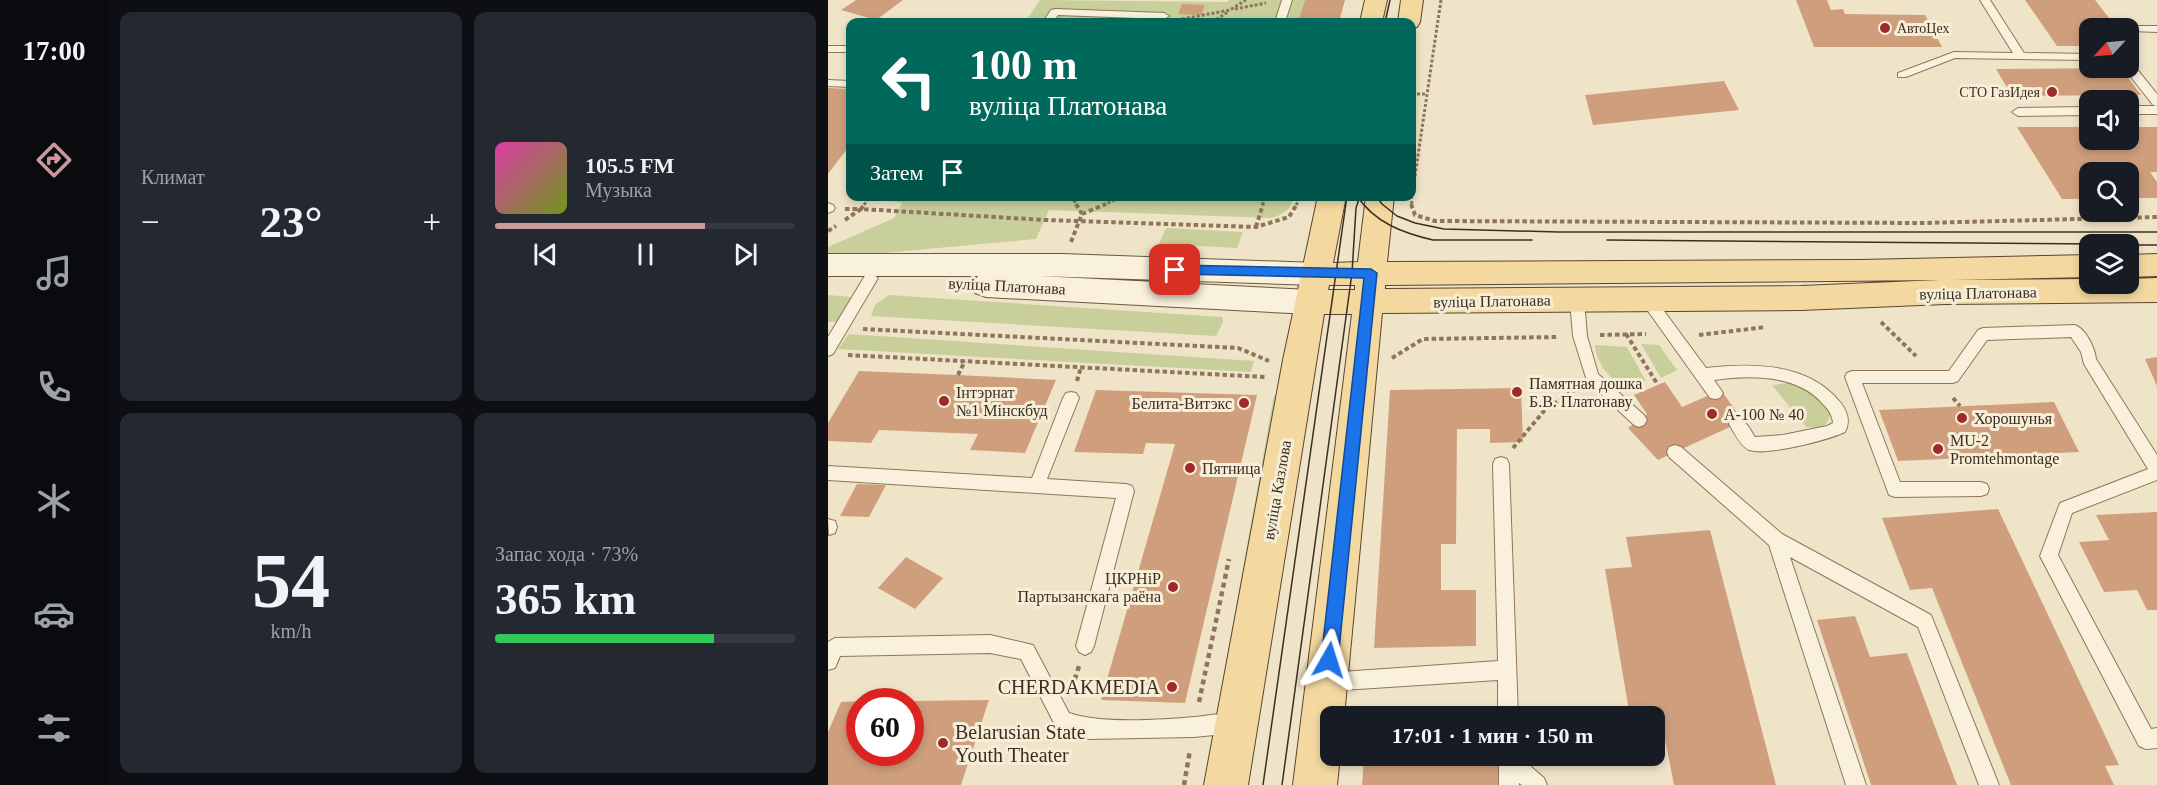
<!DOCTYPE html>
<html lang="ru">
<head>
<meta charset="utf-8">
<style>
	body { margin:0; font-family:"Times New Roman",serif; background:#242831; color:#f1f3f6; height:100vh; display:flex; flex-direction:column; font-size:22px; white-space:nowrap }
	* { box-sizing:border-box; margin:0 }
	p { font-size:20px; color:#9ea1a6 }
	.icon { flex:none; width:33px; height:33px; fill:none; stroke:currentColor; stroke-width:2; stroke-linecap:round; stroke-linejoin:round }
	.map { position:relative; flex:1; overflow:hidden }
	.sheet { display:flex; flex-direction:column; gap:12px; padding:12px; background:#0d0f14; width:720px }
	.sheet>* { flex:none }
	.guide { position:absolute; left:18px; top:18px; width:570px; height:183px; border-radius:12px; box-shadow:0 3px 9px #0003; background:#00695c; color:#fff; overflow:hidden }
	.needle { width:39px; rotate:244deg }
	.buttons { position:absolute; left:1251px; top:18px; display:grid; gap:12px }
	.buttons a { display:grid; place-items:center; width:60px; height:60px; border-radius:12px; background:#171b24; box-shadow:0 3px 9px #0003; font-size:30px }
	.speed { position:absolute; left:18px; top:688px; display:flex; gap:12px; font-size:30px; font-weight:700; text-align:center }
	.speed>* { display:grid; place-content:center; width:78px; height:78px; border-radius:50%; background:#171b24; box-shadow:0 3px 9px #0003; line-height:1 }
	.speed .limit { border:9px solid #d22; background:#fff; color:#111 }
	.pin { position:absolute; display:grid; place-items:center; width:51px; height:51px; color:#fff; margin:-26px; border-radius:12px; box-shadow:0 3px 9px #0006 }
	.me { position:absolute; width:66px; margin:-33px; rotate:6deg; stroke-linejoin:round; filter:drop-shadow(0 0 4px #0008) }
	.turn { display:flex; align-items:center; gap:21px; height:126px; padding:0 24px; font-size:27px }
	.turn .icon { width:78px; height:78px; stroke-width:2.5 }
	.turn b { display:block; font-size:42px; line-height:51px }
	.then { display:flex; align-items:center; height:57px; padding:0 24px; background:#0003; gap:12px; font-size:22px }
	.big { font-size:45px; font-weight:800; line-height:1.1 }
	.sheet .card { flex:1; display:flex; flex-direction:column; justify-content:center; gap:9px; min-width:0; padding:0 21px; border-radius:12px; background:#242831 }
	.sheet .dial { align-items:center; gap:0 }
	.dial b { font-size:78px; line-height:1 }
	.song { display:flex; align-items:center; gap:18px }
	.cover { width:72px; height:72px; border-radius:9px; background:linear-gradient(135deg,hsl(320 70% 55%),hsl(80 70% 35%)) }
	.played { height:6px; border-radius:3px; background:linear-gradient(90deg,#cc999b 70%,#363941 70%) }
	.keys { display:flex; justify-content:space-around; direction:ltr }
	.heat { display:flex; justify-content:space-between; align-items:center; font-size:33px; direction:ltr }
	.charge { height:9px; border-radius:4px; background:linear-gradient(90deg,#34c759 73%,#363941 0) }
	.sheet .tiles { flex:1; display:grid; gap:12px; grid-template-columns:repeat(2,1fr) }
	.trip { position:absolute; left:492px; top:706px; width:345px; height:60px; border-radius:12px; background:#171b24; box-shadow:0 3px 9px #0003; font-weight:800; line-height:60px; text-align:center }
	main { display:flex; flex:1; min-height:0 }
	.menu { display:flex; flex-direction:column; width:108px; justify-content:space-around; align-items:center; background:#090b0e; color:#9ea1a6 }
	.menu .icon { width:42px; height:42px }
	.menu .on { color:#cc999b }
	.menu b { font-size:27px; color:#f1f3f6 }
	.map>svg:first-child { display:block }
</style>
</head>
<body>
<main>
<nav class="menu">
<b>17:00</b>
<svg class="icon on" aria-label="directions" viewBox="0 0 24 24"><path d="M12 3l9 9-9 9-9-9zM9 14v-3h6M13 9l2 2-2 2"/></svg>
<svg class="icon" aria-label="music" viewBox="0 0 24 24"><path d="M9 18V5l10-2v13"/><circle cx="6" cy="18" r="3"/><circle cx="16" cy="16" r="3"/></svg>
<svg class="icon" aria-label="phone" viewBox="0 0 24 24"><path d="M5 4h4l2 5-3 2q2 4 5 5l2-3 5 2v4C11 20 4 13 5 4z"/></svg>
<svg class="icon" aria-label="climate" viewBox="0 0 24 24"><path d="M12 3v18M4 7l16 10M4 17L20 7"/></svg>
<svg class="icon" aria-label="car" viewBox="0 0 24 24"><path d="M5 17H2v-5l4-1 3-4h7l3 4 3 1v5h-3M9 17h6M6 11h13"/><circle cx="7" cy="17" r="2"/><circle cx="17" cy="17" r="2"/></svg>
<svg class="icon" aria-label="filters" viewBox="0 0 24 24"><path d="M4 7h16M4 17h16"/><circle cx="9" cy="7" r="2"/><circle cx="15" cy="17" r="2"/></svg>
</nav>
<section class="sheet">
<div class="tiles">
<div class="card"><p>Климат</p>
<div class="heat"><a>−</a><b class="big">23°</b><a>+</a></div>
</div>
<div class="card">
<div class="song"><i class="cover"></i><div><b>105.5 FM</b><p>Музыка</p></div></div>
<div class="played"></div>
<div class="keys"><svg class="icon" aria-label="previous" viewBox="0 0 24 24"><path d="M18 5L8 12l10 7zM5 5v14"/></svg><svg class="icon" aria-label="pause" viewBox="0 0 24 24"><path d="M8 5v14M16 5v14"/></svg><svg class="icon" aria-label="next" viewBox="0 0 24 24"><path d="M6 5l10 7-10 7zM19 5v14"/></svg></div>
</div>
<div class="card dial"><b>54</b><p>km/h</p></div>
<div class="card"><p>Запас хода · 73%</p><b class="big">365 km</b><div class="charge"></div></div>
</div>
</section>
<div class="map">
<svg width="1329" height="785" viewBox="0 0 1329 785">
	<rect width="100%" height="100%" fill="#f0e4c8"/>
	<path fill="#c9cf9b" d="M 212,0 L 399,2 L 401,0 L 477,0 L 470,22 L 197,22 Z
		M 56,197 L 466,197 C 463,209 455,215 443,218 L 221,210 L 208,239 L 0,258 L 0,247 L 66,218 L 74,203 L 54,199 Z
		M 338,228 L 415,232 L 409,248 L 331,244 Z
		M 0,295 L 24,297 L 25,304 L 10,322 L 0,322 Z
		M 61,295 L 394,317 L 395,322 L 388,336 L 43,316 L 47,305 Z
		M 21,334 L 426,361 L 423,372 L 10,349 Z
		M 813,344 L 831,345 L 849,370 L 833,378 Z
		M 767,345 L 799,347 L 818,381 L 795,388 C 781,376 768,364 767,345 Z
		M 960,383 L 974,385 L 1001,406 C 1003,417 1002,421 993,428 L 978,427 L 944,385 Z
		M 446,395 L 450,397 L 400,690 L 392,697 Z"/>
	<path fill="#cf9f7d" d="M 28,0 L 75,0 L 48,20 L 13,10 Z
		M 477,0 L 517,0 L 511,22 L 470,22 Z
		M 968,0 L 999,0 L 1003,10 L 1015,9 L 1017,14 L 1097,15 L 1114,47 L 986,47 Z
		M 1197,0 L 1267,0 L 1289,28 L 1262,28 L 1262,46 L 1229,46 Z
		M 354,4 L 377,5 L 373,15 L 350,14 Z
		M 1293,68 L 1313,95 L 1184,96 L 1168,69 Z
		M 896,81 L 911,110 L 765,125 L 757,95 Z
		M 0,88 L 22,89 L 22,145 L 0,174 Z
		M 1189,127 L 1262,127 L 1262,140 L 1300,140 L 1300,127 L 1329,127 L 1329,172 L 1322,172 L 1329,182 L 1329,198 L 1300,198 L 1300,172 L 1262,172 L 1262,199 L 1234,199 Z
		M 1329,357 L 1329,386 L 1317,359 Z
		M 31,371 L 130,375 L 228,380 L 197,453 L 142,450 L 150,434 L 51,430 L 43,443 L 0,441 L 0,423 Z
		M 837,382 L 854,407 L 893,390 L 915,421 L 830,460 L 800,428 L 819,414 L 806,395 Z
		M 693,388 L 695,442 L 662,443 L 662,429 L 629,429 L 628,544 L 613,544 L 613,590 L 648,590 L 648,646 L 546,648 L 562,390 Z
		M 268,390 L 429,395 L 357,703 L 273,700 L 347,444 L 318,443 L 315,454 L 246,452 Z
		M 1226,402 L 1251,452 L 1163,456 L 1166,464 L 1140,465 L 1137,458 L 1070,461 L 1051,410 Z
		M 29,484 L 58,485 L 41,517 L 12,516 Z
		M 1170,509 L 1291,765 L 1277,766 L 1286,785 L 1183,785 L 1104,588 L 1082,590 L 1054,518 Z
		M 1329,512 L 1329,610 L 1319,610 L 1309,590 L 1276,592 L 1251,542 L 1281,540 L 1268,515 Z
		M 882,530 L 948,785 L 846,785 L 832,714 L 802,717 L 777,569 L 804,567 L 798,537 Z
		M 78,557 L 115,578 L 87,609 L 50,588 Z
		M 1027,616 L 1042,657 L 1079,653 L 1129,785 L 1043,785 L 989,620 Z
		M 161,700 L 133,785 L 0,785 L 0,732 L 13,702 L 32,701 L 32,753 L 82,753 L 82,701 Z
		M 536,756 L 673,756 L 673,785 L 534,785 Z"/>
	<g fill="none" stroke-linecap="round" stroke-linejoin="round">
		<defs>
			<path id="lane" d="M 454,0 L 464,0 L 457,22 L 447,22 Z
				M 1152,0 L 1162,0 L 1196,53 L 1262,54 L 1262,60 L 1127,58 L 1078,77 L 1070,77 L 1070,73 L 1126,52 L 1185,53 Z
				M 227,9 L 336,13 L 341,16 L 336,19 L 230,15 L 225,22 L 215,22 L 223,10 Z
				M 1307,26 L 1329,26 L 1329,32 L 1303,31 L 1302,29 Z
				M 0,46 L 22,46 L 22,52 L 0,52 Z
				M 1300,62 L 1304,63 L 1329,94 L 1329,106 L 1325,105 L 1296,68 L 1300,68 Z
				M 0,80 L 22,81 L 22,87 L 0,86 Z
				M 1300,106 L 1329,106 L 1329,114 L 1300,114 Z
				M 1262,107 L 1262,115 L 1190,116 L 1184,112 L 1190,108 Z
				M 0,203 L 5,205 L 7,208 L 5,211 L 0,213 Z
				M 43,273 L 50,278 L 5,354 L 0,356 L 0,337 L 38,274 Z
				M 749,295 L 756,300 L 759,336 L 770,374 L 816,415 L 819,420 L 816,425 L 811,427 L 806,425 L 759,381 L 745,336 L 742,300 Z
				M 820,295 L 825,296 L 878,368 C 923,363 980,362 1012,402 C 1019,411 1023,421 1017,432 C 1000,440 939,456 921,450 C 913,447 905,431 901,424 L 904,419 C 916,415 921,428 927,437 L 955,435 L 999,426 L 1005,423 C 1004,414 1000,409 994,403 C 968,374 921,375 886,380 L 895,393 L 892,398 L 887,399 L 882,398 L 815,304 L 813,300 L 815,296 Z
				M 1247,325 C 1258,329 1267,348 1268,359 L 1329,455 L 1329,480 L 1244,513 L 1230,555 L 1323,729 L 1329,728 L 1329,748 L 1318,749 L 1311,746 L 1212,556 L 1232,503 L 1320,469 L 1256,364 L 1253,352 L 1243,337 L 1159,340 L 1130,381 L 1125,383 L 1034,383 L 1072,482 L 1153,482 L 1159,484 L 1161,489 L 1159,494 L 1153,496 L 1067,497 L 1061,495 L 1017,377 L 1019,373 L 1024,371 L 1121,371 L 1150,330 L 1155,328 Z
				M 243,392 L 248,393 L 251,398 L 219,479 L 298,484 L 304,486 L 306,491 L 266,646 L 263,652 L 257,655 L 251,652 L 248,646 L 288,498 L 0,480 L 0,466 L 204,478 L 235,398 L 238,393 Z
				M 847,445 L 853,447 L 954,534 L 1103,615 L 1171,785 L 1151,785 L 1090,627 L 962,557 L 1038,785 L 1018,785 L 941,545 L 841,457 L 839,452 L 841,447 Z
				M 673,457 L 679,459 L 681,464 L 690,717 L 670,717 L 670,680 L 499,691 L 492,689 L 490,682 L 492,675 L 499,673 L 670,661 L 665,464 L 667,459 Z
				M 0,519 L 7,521 L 9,527 L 7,533 L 1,535 Z
				M 162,635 L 205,645 L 241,713 C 275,724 330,720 367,717 C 381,716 399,711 413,716 L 416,723 L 413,730 L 406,733 L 366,737 L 261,739 L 228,727 L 193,659 L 162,653 L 12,656 L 7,668 L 0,670 L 0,642 L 7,638 Z
				M 671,756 L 691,756 L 716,778 L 719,785 L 694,785 L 691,783 L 691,785 L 671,785 Z"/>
			<path id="secondary" d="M 0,254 L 234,254 L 488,263 L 498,266 L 503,274 L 498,282 L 488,285 L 211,276 L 482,290 L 493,294 L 497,302 L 493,310 L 482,314 L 158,297 L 147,293 L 143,285 L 150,276 L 0,276 Z"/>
			<path id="primary" d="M 537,0 L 559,0 L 554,22 L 532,22 Z
				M 573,0 L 595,0 L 592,22 L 589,27 L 584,28 L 584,22 L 570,22 Z
				M 490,196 L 518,196 L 505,263 L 530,262 L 538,196 L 566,196 L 559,262 L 1032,260 L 1262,255 L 1262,277 L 1124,280 L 1262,279 L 1262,284 L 1300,284 L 1300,279 L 1329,278 L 1329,302 L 1117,304 L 973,310 L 554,313 L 516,717 L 502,717 L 502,756 L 512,756 L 509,785 L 465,785 L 524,314 L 496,314 L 420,785 L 376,785 L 455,360 ZM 1112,280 L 973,286 L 557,289 L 557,285 ZM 501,285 L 527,285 L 527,290 L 500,290 Z
				M 1329,254 L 1329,276 L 1300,277 L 1300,255 Z"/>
		</defs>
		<use href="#lane" stroke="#8d765c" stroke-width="2"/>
		<use href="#secondary" stroke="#6f573f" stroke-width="2"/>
		<use href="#primary" stroke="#5b4430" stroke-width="2"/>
		<path stroke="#8d765c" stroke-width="3" stroke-dasharray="3 2" stroke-linecap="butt" d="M 407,9 L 438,3
			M 354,19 L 402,10 L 418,0
			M 384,22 L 400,12
			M 584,94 L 599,94
			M 243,196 L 249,205
			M 583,196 L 584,205
			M 584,196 L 613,0
			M 36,205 L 42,196
			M 275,205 L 296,196
			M 435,205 L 435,196
			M 468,205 L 473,197"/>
		<path stroke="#8d765c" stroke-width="4" stroke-dasharray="4.5 3" stroke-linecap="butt" d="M 248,204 L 254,214
			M 583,204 L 587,215 L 607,221 L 1095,223 L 1329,217
			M 17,209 L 33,209 L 37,204
			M 17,220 L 33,209 L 217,220 L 428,227 L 461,217 L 469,204
			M 428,227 L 435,204
			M 0,231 L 8,226
			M 243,242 L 254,214 L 278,204
			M 1053,322 L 1088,356
			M 35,329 L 410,348 L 441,361
			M 798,334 L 830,385
			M 772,335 L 818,334
			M 871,335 L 938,327
			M 20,355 L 437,377
			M 564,358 L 595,339 L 731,337
			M 130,375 L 137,361
			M 249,381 L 253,367
			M 1125,398 L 1132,406
			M 685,448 L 716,411 L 749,388"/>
		<path stroke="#8d765c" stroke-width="4.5" stroke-dasharray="5 4" stroke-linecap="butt" d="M 244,688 L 251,666
			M 371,702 L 401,559
			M 356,785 L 362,750"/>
		<use href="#lane" fill="#faf1dc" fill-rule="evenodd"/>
		<use href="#secondary" fill="#faf1dc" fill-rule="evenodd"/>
		<use href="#primary" fill="#f3d9a0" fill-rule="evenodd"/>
		<path stroke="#3d2e20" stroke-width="1.5" d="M 557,22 L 562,0
			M 529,196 C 547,223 575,233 605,240 L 704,240
			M 548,196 L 554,204 L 569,216 L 587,223 L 616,229 L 730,232 L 1329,232
			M 779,240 L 1272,244
			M 1300,245 L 1329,245
			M 435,785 L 519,196
			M 454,785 L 524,273 L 528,208 L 532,196"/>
	</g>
	<path fill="#1a73e8" stroke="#114b97" stroke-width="1.5" d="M 347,265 L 543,269 L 549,273 L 510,660 L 507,666 L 501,668 L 495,666 L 493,660 L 536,278 L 347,274 L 341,270 Z"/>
	<g fill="#9e2a2b" stroke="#f7eed8" stroke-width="2">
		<circle cx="1057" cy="28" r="6"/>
		<circle cx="1224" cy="92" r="6"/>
		<circle cx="689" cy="392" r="6"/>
		<circle cx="116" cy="401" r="6"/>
		<circle cx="416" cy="403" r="6"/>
		<circle cx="884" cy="414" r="6"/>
		<circle cx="1134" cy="418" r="6"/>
		<circle cx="1110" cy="449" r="6"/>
		<circle cx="362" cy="468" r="6"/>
		<circle cx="345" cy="587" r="6"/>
		<circle cx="344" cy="687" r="6"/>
		<circle cx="115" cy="743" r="6"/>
	</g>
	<g text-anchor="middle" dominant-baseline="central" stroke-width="6" stroke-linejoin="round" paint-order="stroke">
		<g font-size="14" fill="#3d2e20" stroke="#f7eed8" text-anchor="start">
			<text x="1069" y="28">АвтоЦех</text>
			<text x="1212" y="92" text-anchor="end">СТО ГазИдея</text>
		</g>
		<g font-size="16" fill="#3d2e20" stroke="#f7eed8">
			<text transform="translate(179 286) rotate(3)">вуліца Платонава</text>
			<text transform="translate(1150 293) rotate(-1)">вуліца Платонава</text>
			<text transform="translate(664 301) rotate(-1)">вуліца Платонава</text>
			<text transform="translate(449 490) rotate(-80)">вуліца Казлова</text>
		</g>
		<g font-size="16" fill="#3d2e20" stroke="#f7eed8" text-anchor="start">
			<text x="701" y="383">Памятная дошка<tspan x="701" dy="18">Б.В. Платонаву</tspan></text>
			<text x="128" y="392">Інтэрнат<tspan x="128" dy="18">№1 Мінскбуд</tspan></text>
			<text x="404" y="403" text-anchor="end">Белита-Витэкс</text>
			<text x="896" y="414">А-100 № 40</text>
			<text x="1146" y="418">Хорошунья</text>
			<text x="1122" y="440">MU-2<tspan x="1122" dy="18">Promtehmontage</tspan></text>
			<text x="374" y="468">Пятница</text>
			<text x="333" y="578" text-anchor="end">ЦКРНіР<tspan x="333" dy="18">Партызанскага раёна</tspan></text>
		</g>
		<g font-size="20" fill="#3d2e20" stroke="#f7eed8" text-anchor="end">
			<text x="332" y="687">CHERDAKMEDIA</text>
			<text x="127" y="732" text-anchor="start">Belarusian State<tspan x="127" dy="23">Youth Theater</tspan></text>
		</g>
	</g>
</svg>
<div class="buttons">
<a><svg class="needle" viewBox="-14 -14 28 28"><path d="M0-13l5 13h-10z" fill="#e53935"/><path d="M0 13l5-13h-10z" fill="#9ea1a6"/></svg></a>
<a><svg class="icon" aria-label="sound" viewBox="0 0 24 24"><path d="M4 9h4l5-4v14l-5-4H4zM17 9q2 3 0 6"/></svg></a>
<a><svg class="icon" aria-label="search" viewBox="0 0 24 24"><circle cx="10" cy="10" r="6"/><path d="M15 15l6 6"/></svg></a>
<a><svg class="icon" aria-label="layers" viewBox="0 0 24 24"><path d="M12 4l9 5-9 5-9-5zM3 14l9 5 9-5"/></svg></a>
</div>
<div class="speed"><div class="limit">60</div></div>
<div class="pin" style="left:347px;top:270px;background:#d93025"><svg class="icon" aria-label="arrive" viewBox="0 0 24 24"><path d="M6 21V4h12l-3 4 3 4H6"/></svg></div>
<svg class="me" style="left:501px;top:660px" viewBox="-20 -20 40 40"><path d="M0-17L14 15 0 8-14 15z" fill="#1a73e8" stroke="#fff" stroke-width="4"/></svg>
<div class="trip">17:01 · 1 мин · 150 m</div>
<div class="guide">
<div class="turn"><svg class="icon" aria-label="left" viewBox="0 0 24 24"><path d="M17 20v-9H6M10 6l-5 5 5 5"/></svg><div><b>100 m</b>вуліца Платонава</div></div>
<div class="then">Затем<svg class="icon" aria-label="arrive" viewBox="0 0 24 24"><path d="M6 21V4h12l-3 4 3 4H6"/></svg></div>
</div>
</div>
</main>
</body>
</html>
